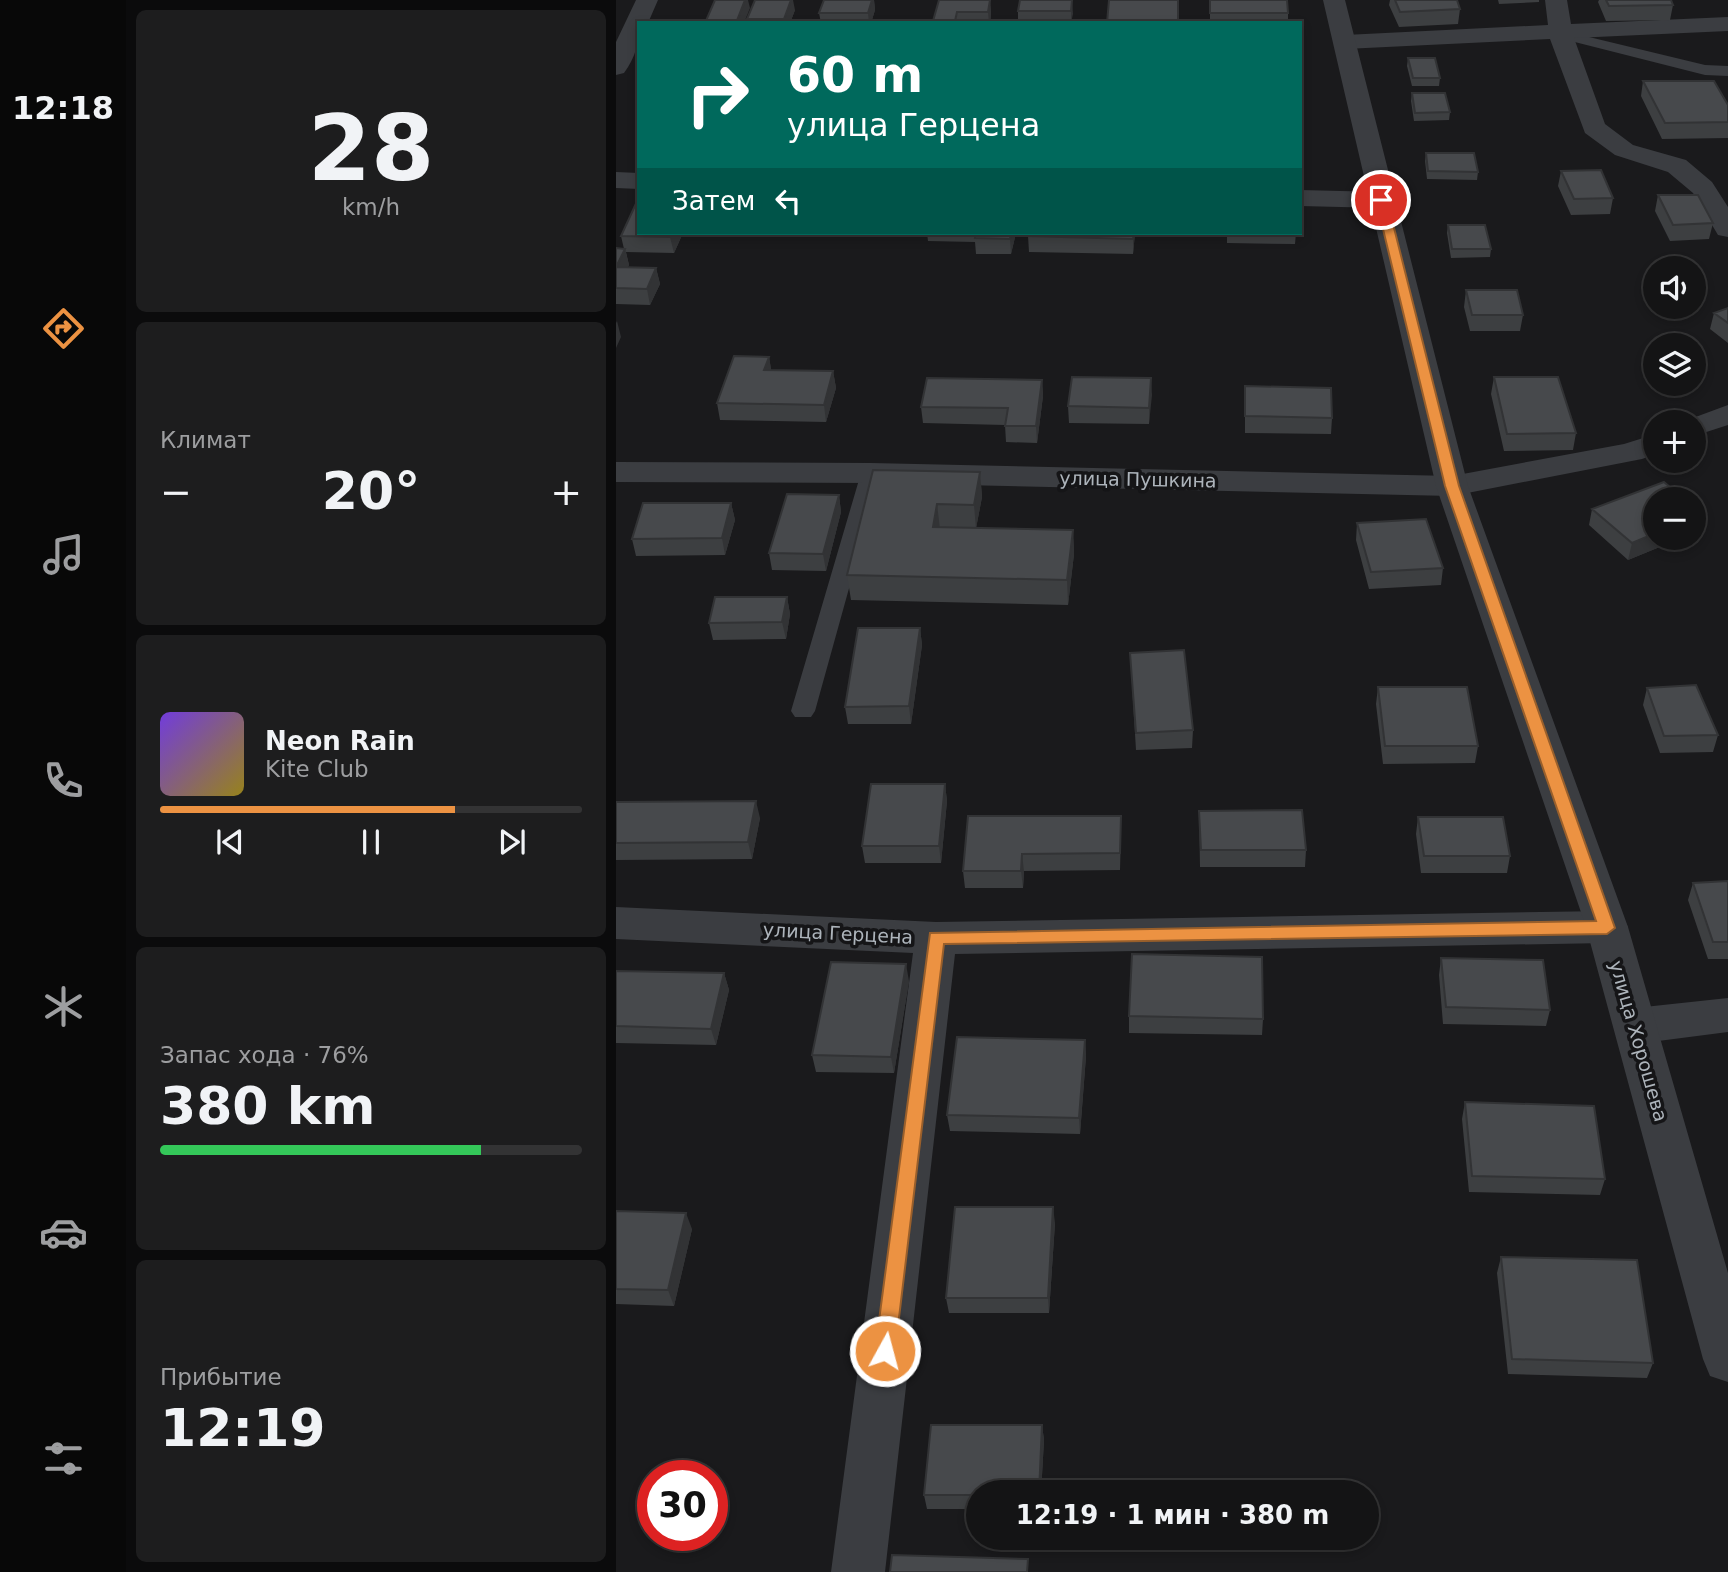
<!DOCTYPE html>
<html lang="ru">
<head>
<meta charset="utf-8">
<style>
	body { margin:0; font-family:"DejaVu Sans",sans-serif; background:#1d1d1e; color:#f1f3f6; height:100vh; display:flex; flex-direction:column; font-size:26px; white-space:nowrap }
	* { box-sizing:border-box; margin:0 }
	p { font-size:23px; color:#9d9ea0 }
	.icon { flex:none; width:38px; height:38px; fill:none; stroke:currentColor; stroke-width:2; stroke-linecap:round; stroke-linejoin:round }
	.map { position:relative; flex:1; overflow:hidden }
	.drawer { display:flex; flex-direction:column; gap:10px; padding:10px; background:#0b0b0c; width:490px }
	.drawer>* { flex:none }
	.guide { position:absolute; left:21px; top:21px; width:665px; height:214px; border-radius:0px; box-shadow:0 4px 10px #0003,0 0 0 2px #333334; background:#00695c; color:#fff; overflow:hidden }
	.buttons { position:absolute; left:1027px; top:256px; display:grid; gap:14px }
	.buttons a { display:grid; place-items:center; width:63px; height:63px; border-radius:50%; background:#141415; box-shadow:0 4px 10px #0003,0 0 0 2px #333334; font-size:35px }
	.speed { position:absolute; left:21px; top:1460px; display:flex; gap:14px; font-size:35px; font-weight:700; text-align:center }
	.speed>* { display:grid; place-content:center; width:91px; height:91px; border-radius:50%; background:#141415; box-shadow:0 4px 10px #0003,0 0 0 2px #333334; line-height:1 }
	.speed .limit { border:10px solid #d22; background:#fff; color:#111 }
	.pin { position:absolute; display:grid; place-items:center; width:60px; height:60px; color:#fff; margin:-30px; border:4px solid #fff; border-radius:50%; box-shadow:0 2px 7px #0007 }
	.me { position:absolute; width:77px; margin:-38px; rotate:7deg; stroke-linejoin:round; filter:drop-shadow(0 0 5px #0008) }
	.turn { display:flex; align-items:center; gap:24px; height:147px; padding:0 35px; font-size:32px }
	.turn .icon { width:91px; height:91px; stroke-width:2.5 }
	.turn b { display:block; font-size:49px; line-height:60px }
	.then { display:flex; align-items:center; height:66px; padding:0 35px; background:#0003; gap:14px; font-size:26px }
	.big { font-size:52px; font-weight:700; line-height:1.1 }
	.drawer .card { flex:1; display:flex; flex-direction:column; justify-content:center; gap:10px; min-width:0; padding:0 24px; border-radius:10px; background:#1d1d1e }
	.drawer .dial { align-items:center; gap:0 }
	.dial b { font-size:91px; line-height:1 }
	.song { display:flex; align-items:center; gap:21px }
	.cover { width:84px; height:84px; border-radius:10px; background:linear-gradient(135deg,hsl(260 70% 55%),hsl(50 70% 35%)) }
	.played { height:7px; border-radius:4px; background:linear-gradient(90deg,#ec9242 70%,#333334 70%) }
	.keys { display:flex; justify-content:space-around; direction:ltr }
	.heat { display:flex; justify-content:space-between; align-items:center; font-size:38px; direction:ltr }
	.charge { height:10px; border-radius:5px; background:linear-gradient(90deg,#34c759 76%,#333334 0) }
	.trip { position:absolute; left:350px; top:1480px; width:413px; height:70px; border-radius:35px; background:#141415; box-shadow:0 4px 10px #0003,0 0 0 2px #333334; font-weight:700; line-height:70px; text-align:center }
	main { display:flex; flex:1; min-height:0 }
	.dock { display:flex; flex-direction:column; width:126px; justify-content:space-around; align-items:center; background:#080808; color:#9d9ea0 }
	.dock .icon { width:49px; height:49px }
	.dock .current { color:#ec9242 }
	.dock b { font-size:32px; color:#f1f3f6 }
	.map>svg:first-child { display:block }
</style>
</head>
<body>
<main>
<nav class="dock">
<b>12:18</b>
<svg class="icon current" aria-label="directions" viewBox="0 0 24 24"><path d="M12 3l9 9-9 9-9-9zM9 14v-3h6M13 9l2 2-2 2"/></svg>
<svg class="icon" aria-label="music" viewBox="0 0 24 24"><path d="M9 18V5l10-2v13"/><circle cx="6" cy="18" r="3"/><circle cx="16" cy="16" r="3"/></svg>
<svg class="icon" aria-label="phone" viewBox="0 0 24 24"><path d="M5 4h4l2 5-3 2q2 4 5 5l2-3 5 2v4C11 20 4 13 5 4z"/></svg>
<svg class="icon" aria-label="climate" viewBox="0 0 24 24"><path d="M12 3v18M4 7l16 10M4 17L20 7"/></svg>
<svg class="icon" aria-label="car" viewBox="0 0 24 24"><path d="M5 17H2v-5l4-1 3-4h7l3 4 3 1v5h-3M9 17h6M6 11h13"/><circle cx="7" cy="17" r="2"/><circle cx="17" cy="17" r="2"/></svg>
<svg class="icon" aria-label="filters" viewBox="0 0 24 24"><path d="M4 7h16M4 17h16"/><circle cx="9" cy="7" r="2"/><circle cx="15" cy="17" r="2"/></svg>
</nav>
<section class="drawer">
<div class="card dial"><b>28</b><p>km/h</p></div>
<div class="card"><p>Климат</p>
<div class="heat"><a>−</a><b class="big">20°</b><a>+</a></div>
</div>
<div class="card">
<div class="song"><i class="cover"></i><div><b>Neon Rain</b><p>Kite Club</p></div></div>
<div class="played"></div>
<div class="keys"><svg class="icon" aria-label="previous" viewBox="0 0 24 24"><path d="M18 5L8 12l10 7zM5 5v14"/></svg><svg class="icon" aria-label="pause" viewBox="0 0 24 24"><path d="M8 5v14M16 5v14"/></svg><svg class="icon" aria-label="next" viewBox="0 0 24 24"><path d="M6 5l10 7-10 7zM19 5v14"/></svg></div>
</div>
<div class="card"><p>Запас хода · 76%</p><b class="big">380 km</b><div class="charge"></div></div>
<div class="card"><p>Прибытие</p><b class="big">12:19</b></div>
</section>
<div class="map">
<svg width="1112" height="1572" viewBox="0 0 1112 1572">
	<rect width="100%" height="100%" fill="#1a1a1c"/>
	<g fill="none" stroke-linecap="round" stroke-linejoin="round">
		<path fill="#3b3d41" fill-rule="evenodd" d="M 944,30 L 1089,65 L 1112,66 L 1112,76 L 1089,75 L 939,37 L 937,34 Z
			M 255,467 L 265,473 L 199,711 L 195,717 L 179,717 L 175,711 L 245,473 Z"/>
		<path fill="#3b3d41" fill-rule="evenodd" d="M 20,0 L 42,0 L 32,23 L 23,23 C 23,42 20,57 8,73 L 0,75 L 0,42 Z
			M 929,0 L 951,0 L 955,24 L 1112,17 L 1112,31 L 958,38 L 989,124 L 1017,145 L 1070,160 L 1096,182 L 1112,207 L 1112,237 L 1102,235 L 1077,193 L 1052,172 L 999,155 L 969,133 L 934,39 L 729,49 L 721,47 L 717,42 L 721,37 L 729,35 L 932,25 Z
			M 0,172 L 23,173 L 23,189 L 0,188 Z
			M 684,190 L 765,192 L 774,194 L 778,200 L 774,206 L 765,208 L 684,206 Z
			M 1112,405 L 1112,425 L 1078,436 L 1078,422 L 1066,422 Z
			M 1040,434 L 1040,454 L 1026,459 L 836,496 L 255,483 L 0,482 L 0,462 L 255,463 L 836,476 L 1008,444 Z
			M 0,907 L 320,922 L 991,911 L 1006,916 L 1012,927 L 1006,938 L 991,943 L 339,954 L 269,1572 L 215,1572 L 297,953 L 0,939 Z
			M 1112,998 L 1112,1032 L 1019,1044 L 1004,1038 L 997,1026 L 1004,1014 L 1019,1008 Z"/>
		<path fill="#3b3d41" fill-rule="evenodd" d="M 707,0 L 729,0 L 852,486 L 1012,927 L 1112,1273 L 1112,1382 L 1094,1376 L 1087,1359 L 970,927 L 820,486 Z"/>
	</g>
	<path fill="#3d3f41" d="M 208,0 L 258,0 L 259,10 L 255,23 L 205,23 L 203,13 Z
		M 323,0 L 374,0 L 375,14 L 374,23 L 317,23 Z
		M 456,0 L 456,23 L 402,23 L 402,11 Z
		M 562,0 L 562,23 L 491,23 Z
		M 594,0 L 672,13 L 672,23 L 594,23 Z
		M 774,0 L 841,0 L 844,9 L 842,24 L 783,27 L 773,5 Z
		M 882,0 L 923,0 L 923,2 L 883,4 Z
		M 983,0 L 1055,0 L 1057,5 L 1054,20 L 990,21 L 982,2 Z
		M 179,10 L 174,23 L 132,23 L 131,19 Z
		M 792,58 L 824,78 L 823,86 L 796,86 L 791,66 Z
		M 1027,81 L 1112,105 L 1112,138 L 1046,139 L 1025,96 Z
		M 796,93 L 834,112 L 833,120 L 798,121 L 795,101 Z
		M 810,153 L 862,172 L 861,180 L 811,179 L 809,161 Z
		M 945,171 L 997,198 L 994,214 L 955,215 L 942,186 Z
		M 1042,195 L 1097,223 L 1093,239 L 1054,241 L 1039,211 Z
		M 832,225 L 875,249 L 874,257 L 835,258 L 831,233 Z
		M 23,233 L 67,233 L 58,253 L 10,252 L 13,265 L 11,268 L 40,268 L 44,284 L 34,305 L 0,304 L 0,248 L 8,249 L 5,236 Z
		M 311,233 L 400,233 L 395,254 L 360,254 L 359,242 L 312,241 Z
		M 519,233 L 517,254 L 413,252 L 412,236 Z
		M 611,233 L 680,233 L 679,244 L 611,243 Z
		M 850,290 L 907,315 L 904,331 L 854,331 L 848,307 Z
		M 1112,308 L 1112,343 L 1094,329 L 1098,313 Z
		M 153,357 L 155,370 L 217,371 L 220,388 L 210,422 L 104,420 L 101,403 Z
		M 878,377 L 960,433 L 957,450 L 888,451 L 875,394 Z
		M 535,378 L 533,424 L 453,423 L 452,406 Z
		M 426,380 L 427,396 L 421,443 L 390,442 L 389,425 L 307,423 L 305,407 Z
		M 629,386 L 716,418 L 715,434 L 629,433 Z
		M 364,472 L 366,497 L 360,528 L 457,530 L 458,554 L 452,605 L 235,600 L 231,575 Z
		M 223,495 L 225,512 L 210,571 L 156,570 L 153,553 Z
		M 115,503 L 119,520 L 109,555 L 20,556 L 16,539 Z
		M 976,509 L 1040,537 L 1068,537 L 1012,560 L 973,525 Z
		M 741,523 L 827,568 L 825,585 L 753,589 L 740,540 Z
		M 171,597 L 174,614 L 170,639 L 97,640 L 93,623 Z
		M 304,628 L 306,645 L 295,724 L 232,724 L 229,707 Z
		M 514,653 L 577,730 L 576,748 L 520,750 Z
		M 762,687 L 862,746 L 859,763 L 767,764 L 760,704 Z
		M 1031,688 L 1102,735 L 1097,752 L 1044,753 L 1027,705 Z
		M 329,784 L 331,801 L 325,863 L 249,863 L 246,846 Z
		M 0,802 L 144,818 L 136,859 L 0,860 Z
		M 583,811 L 690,850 L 689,867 L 584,867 Z
		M 352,816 L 505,833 L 504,870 L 408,871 L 407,888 L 349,888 L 347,871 Z
		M 802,817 L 894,856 L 891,873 L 805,873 L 800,834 Z
		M 1112,881 L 1112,959 L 1092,959 L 1072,900 L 1077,883 Z
		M 825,958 L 934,1010 L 930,1026 L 827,1024 L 823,975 Z
		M 0,971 L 108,973 L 113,990 L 100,1045 L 0,1043 Z
		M 293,981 L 278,1073 L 200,1072 L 196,1055 Z
		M 513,1016 L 647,1019 L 646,1035 L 513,1033 Z
		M 469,1040 L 470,1056 L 464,1134 L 334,1131 L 331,1115 Z
		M 849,1102 L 989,1179 L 984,1195 L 853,1192 L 846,1119 Z
		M 0,1211 L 76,1229 L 58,1306 L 0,1304 Z
		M 439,1223 L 433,1313 L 333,1313 L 330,1298 Z
		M 885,1257 L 1037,1363 L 1031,1378 L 892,1374 L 881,1273 Z
		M 426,1425 L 428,1440 L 425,1493 L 362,1493 L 362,1509 L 311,1509 L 308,1495 Z"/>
	<path fill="#323335" d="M 129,0 L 132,0 L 134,8 L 128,23 L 120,23 Z
		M 175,0 L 177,0 L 179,10 L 174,23 L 168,23 L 168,19 Z
		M 256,0 L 258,0 L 259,10 L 255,23 L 253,23 L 252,13 Z
		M 374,0 L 375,14 L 374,23 L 373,23 L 372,12 Z
		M 456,0 L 457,14 L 455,23 L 455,11 Z
		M 56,233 L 67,233 L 58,253 L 54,237 Z
		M 395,233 L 400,233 L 395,254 L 394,239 Z
		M 518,233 L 519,233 L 517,254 L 517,239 Z
		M 9,249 L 13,265 L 4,283 L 0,267 Z
		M 40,268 L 44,284 L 34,305 L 31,289 Z
		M 1,321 L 5,337 L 0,348 L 0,323 Z
		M 153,357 L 156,374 L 148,370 Z
		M 217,371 L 220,388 L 210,422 L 208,405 Z
		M 535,378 L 536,395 L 533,424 L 533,408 Z
		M 426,380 L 427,396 L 421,443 L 420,426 Z
		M 364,472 L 366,497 L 360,529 L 358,505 Z
		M 223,495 L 225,512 L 210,571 L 207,554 Z
		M 115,503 L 119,520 L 109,555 L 106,538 Z
		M 321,504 L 324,529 L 317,527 Z
		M 1087,514 L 1083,531 L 1078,533 L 1078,518 Z
		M 457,530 L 458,554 L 452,605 L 451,580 Z
		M 1040,533 L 1040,537 L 1068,537 L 1012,560 L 1016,543 Z
		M 171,597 L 174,614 L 170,639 L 166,622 Z
		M 304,628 L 306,645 L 295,724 L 293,706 Z
		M 329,784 L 331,801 L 325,863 L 323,846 Z
		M 140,801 L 144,818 L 136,859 L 132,842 Z
		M 406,854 L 408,871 L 407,888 L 405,871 Z
		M 290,964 L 293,981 L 278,1073 L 275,1057 Z
		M 108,973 L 113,990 L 100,1045 L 95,1029 Z
		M 469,1040 L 470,1056 L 464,1134 L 463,1118 Z
		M 437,1207 L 439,1223 L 433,1313 L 432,1298 Z
		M 70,1213 L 76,1229 L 58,1306 L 52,1290 Z
		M 426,1425 L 428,1440 L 425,1493 L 423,1493 Z"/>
	<path fill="#47494c" stroke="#323335" stroke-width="2" d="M 99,0 L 129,0 L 120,23 L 89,23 Z
		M 139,0 L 175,0 L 168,19 L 131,19 Z
		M 208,0 L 256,0 L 252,13 L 203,13 Z
		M 323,0 L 374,0 L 372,12 L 341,12 L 339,21 L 317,21 Z
		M 404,0 L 456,0 L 455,11 L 402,11 Z
		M 493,0 L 562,0 L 562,20 L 514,20 L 514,23 L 491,23 Z
		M 594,0 L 671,0 L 672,13 L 594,13 Z
		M 779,0 L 841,0 L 844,9 L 784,12 Z
		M 990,0 L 1055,0 L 1057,5 L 993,6 Z
		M 792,58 L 819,58 L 824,78 L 797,78 Z
		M 1027,81 L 1098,81 L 1112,105 L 1112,122 L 1049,123 Z
		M 796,93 L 829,93 L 834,112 L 799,113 Z
		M 810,153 L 858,153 L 862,172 L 812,171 Z
		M 985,170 L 997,198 L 958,199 L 945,171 Z
		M 1042,195 L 1082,195 L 1097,223 L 1057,225 Z
		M 23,197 L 23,233 L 56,233 L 54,237 L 5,236 Z
		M 832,225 L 869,225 L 875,249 L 836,249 Z
		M 360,233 L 395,233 L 394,239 L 359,238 Z
		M 413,233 L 518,233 L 517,239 L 412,236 Z
		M 0,248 L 9,249 L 0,267 Z
		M 0,267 L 40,268 L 31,289 L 0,288 Z
		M 850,290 L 901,290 L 907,315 L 856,315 Z
		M 1112,308 L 1112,323 L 1098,313 Z
		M 118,356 L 153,357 L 148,370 L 217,371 L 208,405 L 101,403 Z
		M 456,377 L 535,378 L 533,408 L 452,406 Z
		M 878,377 L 942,377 L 960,433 L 891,434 Z
		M 311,378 L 426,380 L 420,426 L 389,426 L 392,408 L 305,407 Z
		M 629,386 L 715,388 L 716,418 L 629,416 Z
		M 257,470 L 364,472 L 358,505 L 321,504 L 317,527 L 457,530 L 451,580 L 231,575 Z
		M 1048,482 L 1068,499 L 1040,499 L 1040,533 L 1016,543 L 976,509 Z
		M 171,494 L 223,495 L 207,554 L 153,553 Z
		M 27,503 L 115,503 L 106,538 L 16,539 Z
		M 1078,507 L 1087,514 L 1078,518 Z
		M 810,519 L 827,568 L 755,572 L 741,523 Z
		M 99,597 L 171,597 L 166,622 L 93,623 Z
		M 242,628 L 304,628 L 293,706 L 229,707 Z
		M 568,650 L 577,730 L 520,733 L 514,653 Z
		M 1080,685 L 1102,735 L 1048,736 L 1031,688 Z
		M 762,687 L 851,687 L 862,746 L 769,746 Z
		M 255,784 L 329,784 L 323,846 L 246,846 Z
		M 140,801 L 132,842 L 0,843 L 0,802 Z
		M 686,810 L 690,850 L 585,850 L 583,811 Z
		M 352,816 L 505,816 L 504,853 L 406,854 L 405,871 L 347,871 Z
		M 802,817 L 887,817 L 894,856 L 808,856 Z
		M 1112,881 L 1112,942 L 1097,942 L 1077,883 Z
		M 516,954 L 646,957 L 647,1019 L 513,1016 Z
		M 825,958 L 927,960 L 934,1010 L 830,1007 Z
		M 215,962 L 290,964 L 275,1057 L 196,1055 Z
		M 0,971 L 108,973 L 95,1029 L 0,1026 Z
		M 341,1037 L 469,1040 L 463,1118 L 331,1115 Z
		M 849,1102 L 978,1106 L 989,1179 L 856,1176 Z
		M 339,1207 L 437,1207 L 432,1298 L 330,1298 Z
		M 0,1211 L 70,1213 L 52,1290 L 0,1289 Z
		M 885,1257 L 1021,1260 L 1037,1363 L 896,1359 Z
		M 315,1425 L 426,1425 L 423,1493 L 362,1493 L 362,1495 L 308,1495 Z
		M 276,1555 L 412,1559 L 411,1572 L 274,1572 Z"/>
	<path fill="#ec9242" stroke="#995f2b" stroke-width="2" d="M 765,197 L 771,200 L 843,486 L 999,928 L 991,934 L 328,944 L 279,1351 L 276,1358 L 269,1361 L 262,1358 L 259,1351 L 314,933 L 980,921 L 829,486 L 760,200 Z"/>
	<g text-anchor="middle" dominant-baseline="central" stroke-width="7" stroke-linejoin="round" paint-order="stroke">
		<g font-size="19" fill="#adb4bb" stroke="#151517">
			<text transform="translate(522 479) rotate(1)">улица Пушкина</text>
			<text transform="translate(222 933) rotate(3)">улица Герцена</text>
			<text transform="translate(1023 1041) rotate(74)">улица Хорошева</text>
		</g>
	</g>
</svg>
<div class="buttons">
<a><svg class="icon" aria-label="sound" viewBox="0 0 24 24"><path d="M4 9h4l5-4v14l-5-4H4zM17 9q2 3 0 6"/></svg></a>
<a><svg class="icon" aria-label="layers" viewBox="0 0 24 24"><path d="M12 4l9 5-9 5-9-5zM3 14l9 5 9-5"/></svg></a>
<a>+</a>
<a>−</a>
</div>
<div class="speed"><div class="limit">30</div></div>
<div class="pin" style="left:765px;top:200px;background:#d93025"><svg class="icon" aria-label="arrive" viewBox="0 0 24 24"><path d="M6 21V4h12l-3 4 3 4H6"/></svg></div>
<svg class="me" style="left:269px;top:1351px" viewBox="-20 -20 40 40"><circle r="17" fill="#ec9242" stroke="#fff" stroke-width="3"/><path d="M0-11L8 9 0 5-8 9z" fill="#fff"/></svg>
<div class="trip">12:19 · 1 мин · 380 m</div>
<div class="guide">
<div class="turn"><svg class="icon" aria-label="right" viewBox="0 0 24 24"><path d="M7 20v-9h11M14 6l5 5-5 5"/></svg><div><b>60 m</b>улица Герцена</div></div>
<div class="then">Затем<svg class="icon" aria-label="left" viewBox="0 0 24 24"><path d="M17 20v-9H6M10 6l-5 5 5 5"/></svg></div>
</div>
</div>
</main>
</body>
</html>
